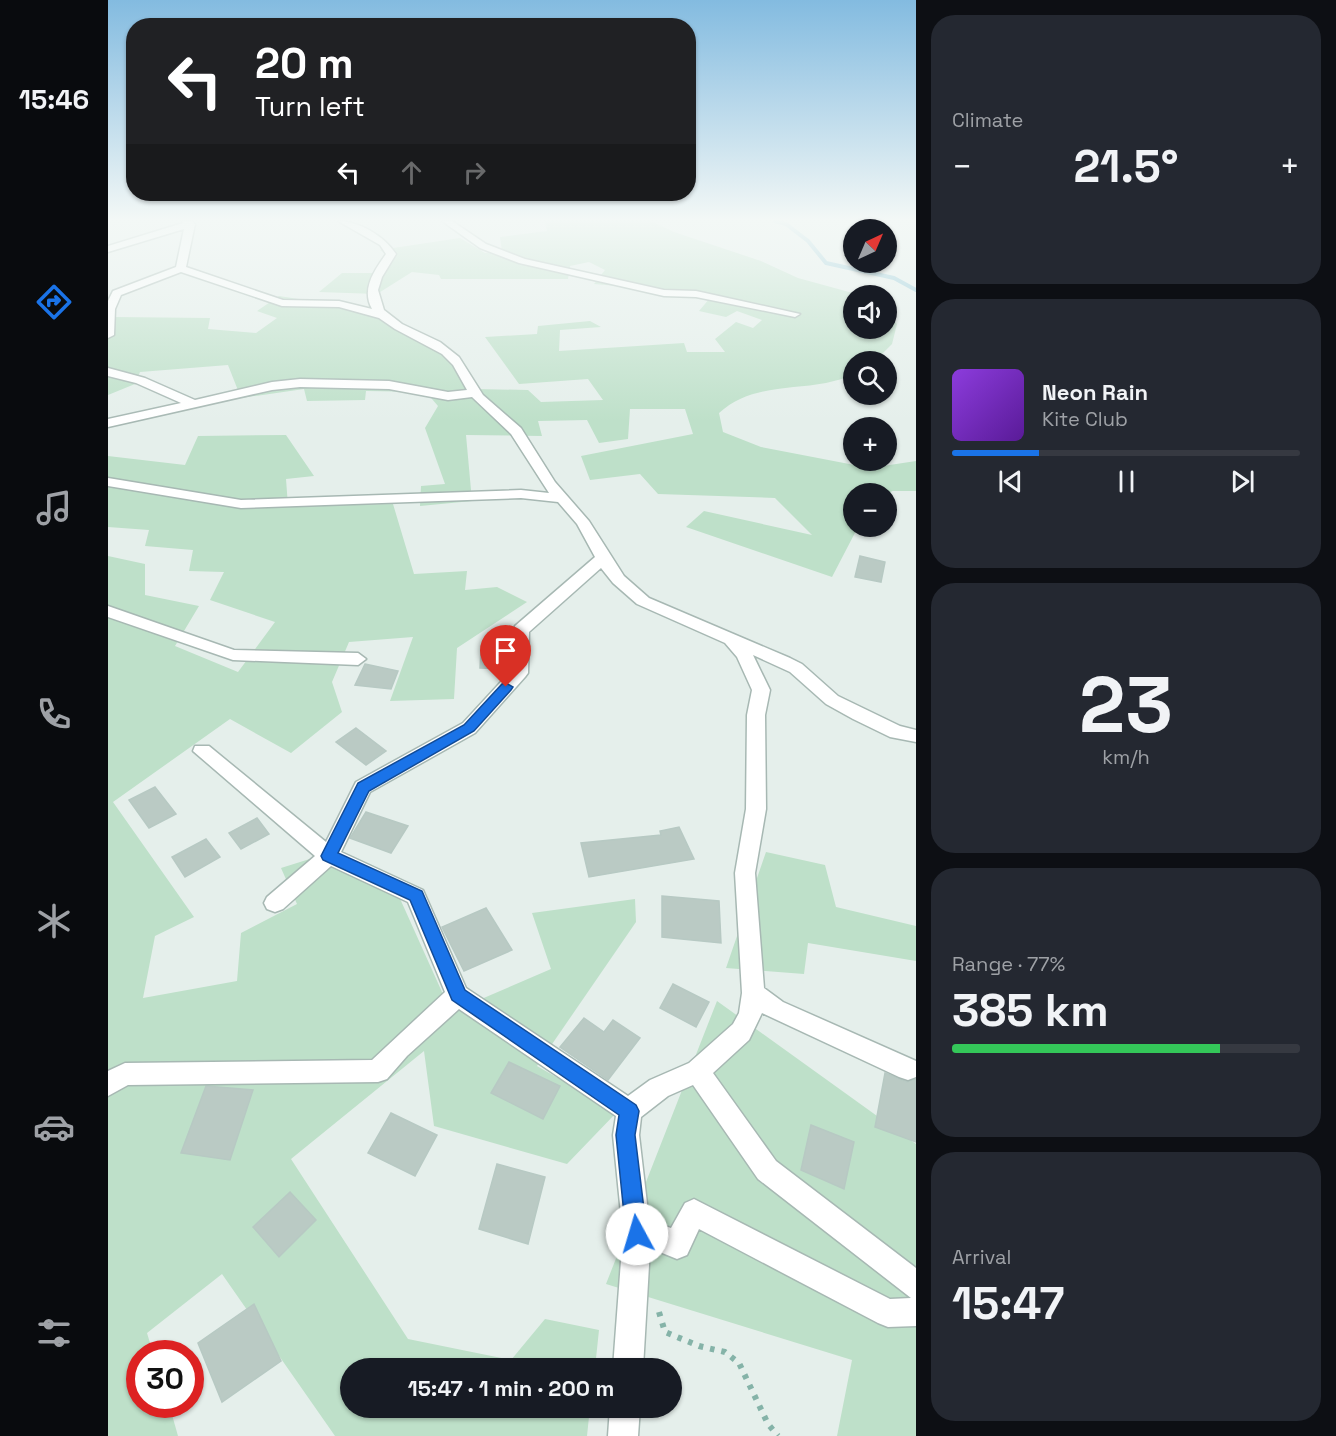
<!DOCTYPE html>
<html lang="en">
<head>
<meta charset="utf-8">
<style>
	body { margin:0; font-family:"Space Grotesk",sans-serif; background:#242831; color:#f1f3f6; height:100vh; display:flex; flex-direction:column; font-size:22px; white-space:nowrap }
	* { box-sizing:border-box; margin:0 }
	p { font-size:20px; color:#9ea1a6 }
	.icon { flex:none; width:33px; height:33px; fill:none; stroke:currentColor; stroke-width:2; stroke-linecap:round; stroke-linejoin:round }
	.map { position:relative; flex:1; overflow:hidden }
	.details { display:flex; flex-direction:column; gap:15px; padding:15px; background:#0d0f14; width:420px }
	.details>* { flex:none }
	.banner { position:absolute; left:18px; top:18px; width:570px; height:183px; border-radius:24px; box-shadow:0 2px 4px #0004; background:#202124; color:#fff; overflow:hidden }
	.needle { width:39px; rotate:44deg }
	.fabs { position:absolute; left:735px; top:219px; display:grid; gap:12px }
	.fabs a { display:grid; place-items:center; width:54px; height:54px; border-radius:50%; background:#171b24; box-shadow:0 2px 4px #0004; font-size:30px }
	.speed { position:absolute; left:18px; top:1340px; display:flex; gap:12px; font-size:30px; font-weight:700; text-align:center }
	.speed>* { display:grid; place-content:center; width:78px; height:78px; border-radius:50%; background:#171b24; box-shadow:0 2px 4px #0004; line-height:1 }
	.speed .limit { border:9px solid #d22; background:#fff; color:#111 }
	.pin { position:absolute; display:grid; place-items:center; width:51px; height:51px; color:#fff; margin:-62px -26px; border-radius:50% 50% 50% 0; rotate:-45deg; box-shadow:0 0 6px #0007 }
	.pin .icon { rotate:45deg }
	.me { position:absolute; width:66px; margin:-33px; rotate:354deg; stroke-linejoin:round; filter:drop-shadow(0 0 4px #0008) }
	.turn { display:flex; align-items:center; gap:21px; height:126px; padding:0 30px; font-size:27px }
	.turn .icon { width:78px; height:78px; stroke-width:2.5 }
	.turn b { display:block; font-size:42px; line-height:51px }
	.lanes { display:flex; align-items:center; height:57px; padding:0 30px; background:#0003; justify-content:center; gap:30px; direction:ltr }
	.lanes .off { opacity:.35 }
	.big { font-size:45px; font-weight:800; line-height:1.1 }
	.details .widget { flex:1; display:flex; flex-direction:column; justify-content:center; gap:9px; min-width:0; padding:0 21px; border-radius:24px; background:#242831 }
	.details .dial { align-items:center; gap:0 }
	.dial b { font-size:78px; line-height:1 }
	.song { display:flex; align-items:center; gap:18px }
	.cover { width:72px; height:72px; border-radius:9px; background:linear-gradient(135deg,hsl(270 70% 55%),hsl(270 70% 35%)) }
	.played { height:6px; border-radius:3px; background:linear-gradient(90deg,#1a73e8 25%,#363941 25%) }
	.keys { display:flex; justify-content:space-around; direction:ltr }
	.heat { display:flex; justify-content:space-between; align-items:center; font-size:33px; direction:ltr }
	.charge { height:9px; border-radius:4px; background:linear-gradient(90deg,#34c759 77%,#363941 0) }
	.trip { position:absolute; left:232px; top:1358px; width:342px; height:60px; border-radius:30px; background:#171b24; box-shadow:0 2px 4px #0004; font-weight:800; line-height:60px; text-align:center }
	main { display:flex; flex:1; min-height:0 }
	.dock { display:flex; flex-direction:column; width:108px; justify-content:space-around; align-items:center; background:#090b0e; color:#9ea1a6 }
	.dock .icon { width:42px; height:42px }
	.dock .on { color:#1a73e8 }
	.dock b { font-size:27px; color:#f1f3f6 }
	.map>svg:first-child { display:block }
</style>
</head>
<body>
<main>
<nav class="dock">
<b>15:46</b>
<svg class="icon on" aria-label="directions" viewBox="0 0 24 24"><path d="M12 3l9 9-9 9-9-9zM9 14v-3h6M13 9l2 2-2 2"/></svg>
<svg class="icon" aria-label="music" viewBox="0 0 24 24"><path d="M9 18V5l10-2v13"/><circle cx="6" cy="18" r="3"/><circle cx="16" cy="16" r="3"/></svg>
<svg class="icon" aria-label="phone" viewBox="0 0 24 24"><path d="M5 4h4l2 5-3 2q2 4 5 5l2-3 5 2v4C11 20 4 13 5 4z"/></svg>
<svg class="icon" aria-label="climate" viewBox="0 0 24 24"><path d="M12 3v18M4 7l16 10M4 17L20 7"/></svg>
<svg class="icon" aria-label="car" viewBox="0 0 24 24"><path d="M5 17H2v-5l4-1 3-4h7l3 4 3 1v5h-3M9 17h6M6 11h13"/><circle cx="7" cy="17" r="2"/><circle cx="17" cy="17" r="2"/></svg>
<svg class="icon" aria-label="filters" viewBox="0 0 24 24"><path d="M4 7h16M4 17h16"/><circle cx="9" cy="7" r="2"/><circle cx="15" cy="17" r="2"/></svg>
</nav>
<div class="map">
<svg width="808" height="1436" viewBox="0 0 808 1436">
	<rect width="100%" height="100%" fill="#e5efeb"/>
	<path fill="#bee0c9" d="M 437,221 L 543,221 L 566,232 L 653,261 L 690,278 L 752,295 L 746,296 L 746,328 L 778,328 L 779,314 L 789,324 L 784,344 L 767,361 L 746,362 L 745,375 C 737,378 727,381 718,383 C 680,390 642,385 611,413 L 615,432 L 653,447 L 762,468 L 808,461 L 808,491 L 784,491 L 779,496 L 778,494 L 746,494 L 746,526 L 750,527 L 724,577 L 578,527 L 596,511 L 704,535 L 667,498 L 550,494 L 532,474 L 482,480 L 473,456 L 585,434 L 577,409 L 522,409 L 520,439 L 491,443 L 479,420 L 430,421 L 434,436 L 358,435 L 364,501 L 312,506 L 313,486 L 337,484 L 317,428 L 330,406 L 318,392 L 258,391 L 257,400 L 199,401 L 196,389 L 133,398 L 120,365 L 32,372 L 27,384 L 0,395 L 0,330 L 5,317 L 102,318 L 100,329 L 148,333 L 169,318 L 149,311 L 171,296 L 256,309 L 347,353 L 367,389 L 420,390 L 433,402 L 495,400 L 480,379 L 411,384 L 377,337 L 429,334 L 430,326 L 482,321 L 493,327 L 452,330 L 451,351 L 576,343 L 579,352 L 617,352 L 607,339 L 628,322 L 645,328 L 654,320 L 629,311 L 618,317 L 591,311 L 602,298 L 566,291 L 486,284 L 497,270 L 481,262 L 462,266 L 460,279 L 333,279 L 331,275 L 304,272 L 269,294 L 211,292 L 234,273 L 277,273 L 283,257 L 272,250 L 352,238 L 377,253 L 394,251 L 392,237 L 439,231 Z
		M 178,435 L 206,476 L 178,479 L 180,506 L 285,504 L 306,574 L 359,571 L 357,590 L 389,587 L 419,602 L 349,648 L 346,699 L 282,701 L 305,637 L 241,642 L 224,682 L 234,712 L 183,753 L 122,719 L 5,802 L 86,917 L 47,936 L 35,998 L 129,981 L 133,933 L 189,904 L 173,868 L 208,857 L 289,892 L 343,1012 L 443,969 L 424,913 L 527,899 L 528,922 L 429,1066 L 509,1112 L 459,1164 L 326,1126 L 316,1051 L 183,1159 L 300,1339 L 403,1360 L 437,1319 L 491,1330 L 487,1368 L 243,1368 L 243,1407 L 482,1407 L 479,1436 L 227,1436 L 114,1274 L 39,1333 L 45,1353 L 32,1353 L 32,1404 L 61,1404 L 70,1436 L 0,1436 L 0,556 L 37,564 L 37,595 L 91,606 L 67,646 L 130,672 L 167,622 L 102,600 L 116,572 L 81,571 L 85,550 L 37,546 L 41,530 L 0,527 L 0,456 L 77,465 L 90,436 Z
		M 658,852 L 717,865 L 728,907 L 808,926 L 808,961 L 700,943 L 696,974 L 618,968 Z
		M 609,1001 L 808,1144 L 808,1436 L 729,1436 L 744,1360 L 498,1284 Z"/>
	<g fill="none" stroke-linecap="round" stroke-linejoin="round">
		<path stroke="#8cc5d5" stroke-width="4" d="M 667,221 L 678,224 L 700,241 L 718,263 L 786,278 L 808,290"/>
	</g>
	<path fill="#bacac4" stroke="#b7c9c3" stroke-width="1.5" d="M 752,556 L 777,562 L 773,582 L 747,577 Z
		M 373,650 L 402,651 L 400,669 L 372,668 Z
		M 257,664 L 290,671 L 283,689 L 247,685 Z
		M 248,728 L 278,751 L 258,765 L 228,742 Z
		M 47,787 L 68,814 L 41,828 L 21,800 Z
		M 258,812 L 300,826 L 283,853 L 242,838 Z
		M 149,818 L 161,834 L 133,849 L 121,833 Z
		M 571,827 L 586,859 L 481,877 L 473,843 L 553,835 L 552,831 Z
		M 98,839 L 112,857 L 77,877 L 64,857 Z
		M 554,896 L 611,901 L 613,943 L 554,937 Z
		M 378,908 L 404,950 L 356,971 L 334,927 Z
		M 565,984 L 601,1002 L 588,1027 L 552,1008 Z
		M 476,1018 L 496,1032 L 505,1020 L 532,1038 L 500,1080 L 452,1047 Z
		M 401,1062 L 452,1086 L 435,1119 L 383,1093 Z
		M 777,1073 L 799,1082 L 808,1079 L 808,1142 L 767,1127 Z
		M 98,1086 L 145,1090 L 122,1160 L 73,1153 Z
		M 283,1113 L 329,1135 L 307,1176 L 260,1153 Z
		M 703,1125 L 746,1142 L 736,1189 L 693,1170 Z
		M 389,1164 L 437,1177 L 420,1244 L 371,1229 Z
		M 182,1192 L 208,1220 L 171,1257 L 145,1227 Z
		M 146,1304 L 173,1361 L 114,1402 L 90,1343 Z"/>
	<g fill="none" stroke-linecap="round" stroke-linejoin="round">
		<defs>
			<path id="street" d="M 74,221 L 84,221 L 87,224 L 78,267 L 175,300 L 231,301 L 264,309 C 253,289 266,271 278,254 L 272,245 L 230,221 C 251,221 276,236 288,254 L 274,277 L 270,290 L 276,310 L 294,324 L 332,342 L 351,357 L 375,395 L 413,428 L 447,482 L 481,521 L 516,576 L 541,598 L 682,658 L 694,664 L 730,696 L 792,726 L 808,730 L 808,742 L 782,737 L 745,719 L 718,704 L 682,672 L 645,655 L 662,690 L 657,715 L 658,809 L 647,873 L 656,988 L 675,1002 L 808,1061 L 808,1077 L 800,1080 L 791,1077 L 654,1013 L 641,1040 L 605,1073 L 668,1161 L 808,1268 L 808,1326 L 780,1327 L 770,1323 L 591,1229 L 579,1255 L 569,1259 L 542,1248 L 535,1368 L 505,1368 L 515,1234 L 505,1135 L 508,1116 L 351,1009 L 299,1056 L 279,1079 L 270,1082 L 20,1085 L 0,1096 L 0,1071 L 17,1063 L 264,1060 L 337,992 L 300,902 L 223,866 L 175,909 L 167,912 L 159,909 L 156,903 L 159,897 L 207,856 L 85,751 L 87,746 L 101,746 L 218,842 L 248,782 L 355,723 L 402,672 L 407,626 L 487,557 L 469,524 L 450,502 L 413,498 L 133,508 L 0,486 L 0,478 L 133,500 L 413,490 L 441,493 L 403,434 L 364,397 L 340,400 L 281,389 L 192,387 L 164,390 L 0,427 L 0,419 L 73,403 L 28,383 L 0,376 L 0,368 L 37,378 L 87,400 L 164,382 L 192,379 L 281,381 L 340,392 L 359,390 L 345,365 L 334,354 L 287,329 L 271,318 L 231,307 L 174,306 L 73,272 L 13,295 L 7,309 L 6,335 L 0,338 L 0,301 L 5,291 L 68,267 L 76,229 L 0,252 L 0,246 L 75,223 ZM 493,568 L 505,583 L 529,604 L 617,643 L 629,657 L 644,690 L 639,715 L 638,809 L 627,873 L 634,993 L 631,1013 L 625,1024 L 581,1063 L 542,1080 L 520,1096 L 358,988 L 315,890 L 233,852 L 262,792 L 367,733 L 417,677 L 420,673 L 421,632 ZM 585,1085 L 650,1179 L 803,1298 L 782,1299 L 586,1199 L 577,1203 L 563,1228 L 541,1221 L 531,1135 L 533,1117 L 560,1096 Z
				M 334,221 L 344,221 L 378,244 L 417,259 L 556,290 L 588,291 L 692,314 L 687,317 L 588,297 L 556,296 L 411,263 L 372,248 Z
				M 0,606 L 126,650 L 250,653 L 258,659 L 250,665 L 125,660 L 0,617 Z
				M 502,1407 L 532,1407 L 530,1436 L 500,1436 Z"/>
		</defs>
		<use href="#street" stroke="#a7b8b3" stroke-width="3"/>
		<path stroke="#85b3a8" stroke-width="6" stroke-dasharray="4.5 7" stroke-linecap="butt" d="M 551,1312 L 557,1332 L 591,1346 L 617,1352 L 631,1363 L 660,1424 L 670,1436"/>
		<use href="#street" fill="#fff" fill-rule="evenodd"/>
	</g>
	<linearGradient id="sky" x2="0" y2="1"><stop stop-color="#83bbe0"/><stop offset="0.52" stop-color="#f3f8f6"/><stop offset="1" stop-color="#f3f8f6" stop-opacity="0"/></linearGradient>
	<rect width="808" height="422" fill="url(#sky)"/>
	<path fill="#1a73e8" stroke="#114b97" stroke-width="1.5" d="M 398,683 L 405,687 L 403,690 L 366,731 L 261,791 L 230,853 L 314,891 L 357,990 L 528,1105 L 531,1111 L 527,1135 L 539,1234 L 536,1241 L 529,1245 L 521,1241 L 518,1234 L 508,1135 L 511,1115 L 344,1000 L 302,900 L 215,860 L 213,856 L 250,783 L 356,725 L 394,684 Z"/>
</svg>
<div class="fabs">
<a><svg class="needle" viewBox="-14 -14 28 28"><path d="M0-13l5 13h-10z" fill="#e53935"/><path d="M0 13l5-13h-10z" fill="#9ea1a6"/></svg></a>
<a><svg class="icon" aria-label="sound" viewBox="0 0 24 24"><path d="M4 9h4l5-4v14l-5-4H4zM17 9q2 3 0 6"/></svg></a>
<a><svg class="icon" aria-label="search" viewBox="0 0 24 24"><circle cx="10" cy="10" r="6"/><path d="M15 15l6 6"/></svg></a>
<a>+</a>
<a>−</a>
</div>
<div class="speed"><div class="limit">30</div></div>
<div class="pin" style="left:398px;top:687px;background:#d93025"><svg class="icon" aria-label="arrive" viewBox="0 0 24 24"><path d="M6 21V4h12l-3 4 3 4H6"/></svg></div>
<svg class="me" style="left:529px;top:1234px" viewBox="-20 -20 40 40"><circle r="19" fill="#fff"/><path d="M0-13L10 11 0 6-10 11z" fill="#1a73e8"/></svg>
<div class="trip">15:47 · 1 min · 200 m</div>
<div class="banner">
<div class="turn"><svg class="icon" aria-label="left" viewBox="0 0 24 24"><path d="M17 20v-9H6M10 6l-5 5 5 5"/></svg><div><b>20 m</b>Turn left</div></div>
<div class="lanes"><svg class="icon" aria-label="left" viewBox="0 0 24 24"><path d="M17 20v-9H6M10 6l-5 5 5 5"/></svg><svg class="icon off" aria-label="ahead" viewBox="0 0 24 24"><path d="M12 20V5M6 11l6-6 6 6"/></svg><svg class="icon off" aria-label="right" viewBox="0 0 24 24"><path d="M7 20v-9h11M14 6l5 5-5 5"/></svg></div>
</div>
</div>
<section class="details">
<div class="widget"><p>Climate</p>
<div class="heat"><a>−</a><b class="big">21.5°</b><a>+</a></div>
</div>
<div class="widget">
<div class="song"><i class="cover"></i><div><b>Neon Rain</b><p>Kite Club</p></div></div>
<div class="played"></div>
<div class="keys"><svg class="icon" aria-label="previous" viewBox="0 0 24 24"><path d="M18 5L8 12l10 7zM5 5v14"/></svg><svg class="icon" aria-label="pause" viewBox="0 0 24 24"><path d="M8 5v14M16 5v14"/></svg><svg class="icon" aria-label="next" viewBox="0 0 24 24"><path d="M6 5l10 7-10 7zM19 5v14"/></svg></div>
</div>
<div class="widget dial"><b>23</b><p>km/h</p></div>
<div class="widget"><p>Range · 77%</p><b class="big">385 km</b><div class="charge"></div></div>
<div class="widget"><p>Arrival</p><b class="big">15:47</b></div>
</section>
</main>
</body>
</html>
